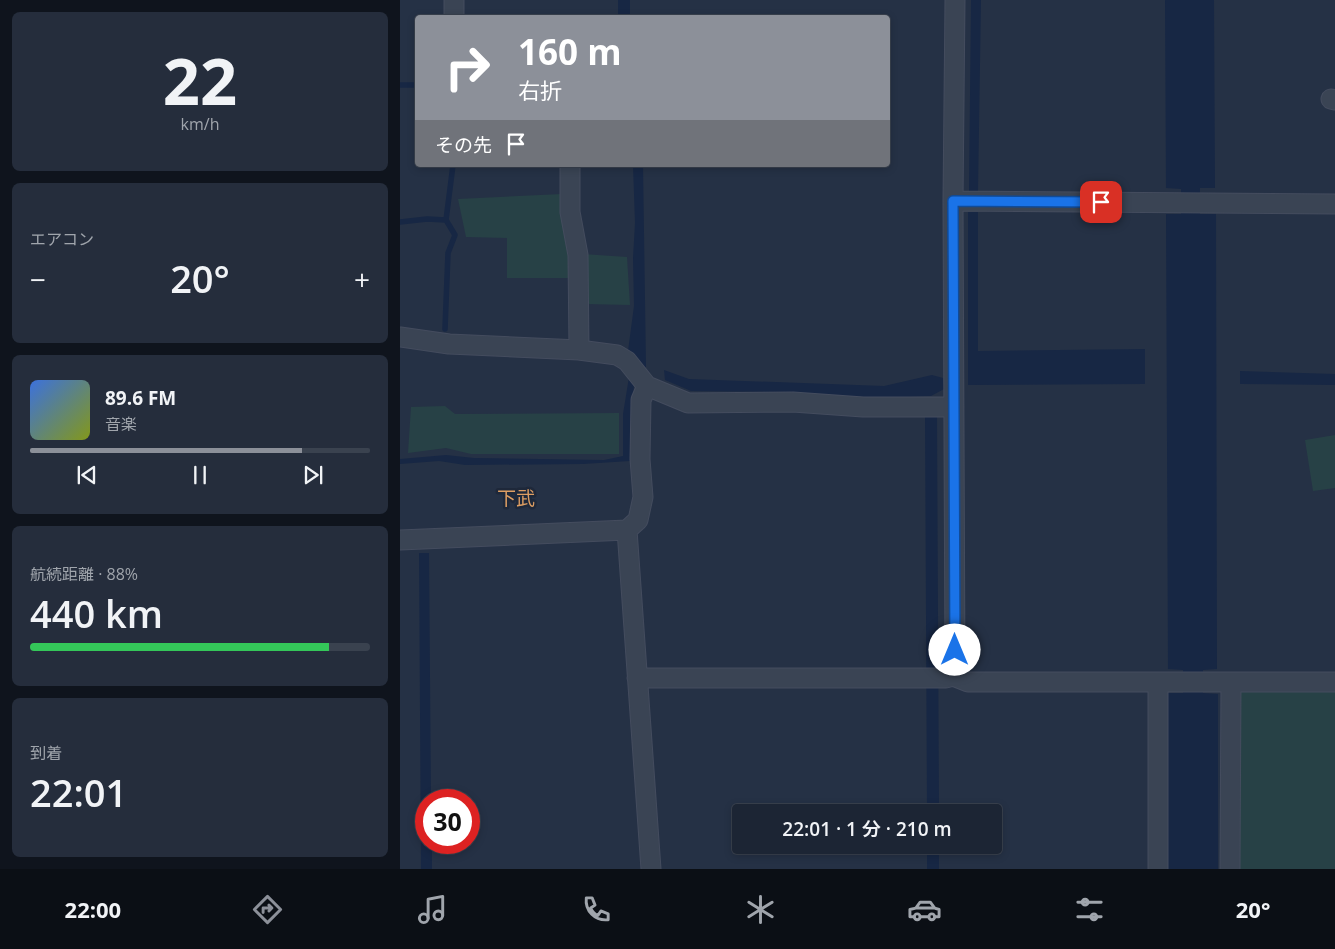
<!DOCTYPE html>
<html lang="ja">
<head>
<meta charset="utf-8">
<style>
	body { margin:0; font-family:"Open Sans","Noto Sans JP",sans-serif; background:#252d3c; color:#f1f3f6; height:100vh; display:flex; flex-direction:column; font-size:19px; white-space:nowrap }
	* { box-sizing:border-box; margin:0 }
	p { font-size:16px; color:#a0a5ac }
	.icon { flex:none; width:28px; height:28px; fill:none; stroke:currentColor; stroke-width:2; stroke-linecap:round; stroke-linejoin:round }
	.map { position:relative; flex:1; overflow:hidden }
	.side { display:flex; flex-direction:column; gap:12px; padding:12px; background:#0f141d; width:400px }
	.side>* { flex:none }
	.top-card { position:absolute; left:15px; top:15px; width:475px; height:152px; border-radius:5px; box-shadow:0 2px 8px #0003,0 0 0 1px #3a424f; background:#8c9099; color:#fff; overflow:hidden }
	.speed { position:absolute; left:15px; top:789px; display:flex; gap:10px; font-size:25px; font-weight:700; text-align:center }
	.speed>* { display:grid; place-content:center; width:65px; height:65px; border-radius:50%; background:#1c2534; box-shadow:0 2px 8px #0003,0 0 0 1px #3a424f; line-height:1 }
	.speed .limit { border:8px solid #d22; background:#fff; color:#111 }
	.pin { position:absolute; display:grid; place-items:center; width:42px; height:42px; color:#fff; margin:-21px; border-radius:10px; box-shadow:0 2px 8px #0006 }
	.me { position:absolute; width:55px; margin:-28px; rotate:0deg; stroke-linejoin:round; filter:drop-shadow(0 0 4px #0008) }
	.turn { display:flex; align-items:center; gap:18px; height:105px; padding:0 20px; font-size:22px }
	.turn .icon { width:65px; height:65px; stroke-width:2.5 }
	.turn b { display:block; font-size:35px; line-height:42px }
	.then { display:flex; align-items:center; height:48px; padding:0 20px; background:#0003; gap:10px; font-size:19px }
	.big { font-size:38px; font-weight:600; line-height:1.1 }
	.side .card { flex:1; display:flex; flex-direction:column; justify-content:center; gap:8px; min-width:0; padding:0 18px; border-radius:8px; background:#252d3c }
	.side .dial { align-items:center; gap:0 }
	.dial b { font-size:65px; line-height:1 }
	.song { display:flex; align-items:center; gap:15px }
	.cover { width:60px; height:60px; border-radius:8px; background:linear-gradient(135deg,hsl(220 70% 55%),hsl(70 70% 35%)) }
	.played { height:5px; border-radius:2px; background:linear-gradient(90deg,#8c9099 80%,#3a424f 80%) }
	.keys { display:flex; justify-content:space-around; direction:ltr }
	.heat { display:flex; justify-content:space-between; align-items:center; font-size:28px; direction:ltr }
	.charge { height:8px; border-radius:4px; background:linear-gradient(90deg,#34c759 88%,#3a424f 0) }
	.trip { position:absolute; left:332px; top:804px; width:270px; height:50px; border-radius:5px; background:#1c2534; box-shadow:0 2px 8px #0003,0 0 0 1px #3a424f; font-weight:600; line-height:50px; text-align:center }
	.tabs { display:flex; height:80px; justify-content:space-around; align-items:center; background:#0b0f15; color:#a0a5ac }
	.tabs .icon { width:35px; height:35px }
	.tabs .on { color:#8c9099 }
	.tabs b { font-size:22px; color:#f1f3f6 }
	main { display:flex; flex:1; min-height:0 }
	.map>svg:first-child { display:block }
</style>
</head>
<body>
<main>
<section class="side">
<div class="card dial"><b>22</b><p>km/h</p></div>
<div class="card"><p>エアコン</p>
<div class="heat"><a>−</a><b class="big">20°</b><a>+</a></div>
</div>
<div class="card">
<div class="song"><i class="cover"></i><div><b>89.6 FM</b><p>音楽</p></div></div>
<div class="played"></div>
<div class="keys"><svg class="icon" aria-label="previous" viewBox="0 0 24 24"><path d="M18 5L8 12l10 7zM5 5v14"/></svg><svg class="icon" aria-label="pause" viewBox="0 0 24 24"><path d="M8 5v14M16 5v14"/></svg><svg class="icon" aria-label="next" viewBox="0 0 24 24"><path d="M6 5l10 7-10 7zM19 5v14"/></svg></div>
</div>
<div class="card"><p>航続距離 · 88%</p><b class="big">440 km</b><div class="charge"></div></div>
<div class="card"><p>到着</p><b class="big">22:01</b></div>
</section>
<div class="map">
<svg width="935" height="869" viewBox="0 0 935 869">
	<rect width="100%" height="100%" fill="#253145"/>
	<path fill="#274146" d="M 162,194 L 171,278 L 107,278 L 107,238 L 66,237 L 58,199 Z
		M 183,254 L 227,257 L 230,305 L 185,304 Z
		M 45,406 L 55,414 L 219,413 L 219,454 L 71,454 L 46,448 L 8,453 L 11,407 Z
		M 935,435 L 935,488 L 913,491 L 905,440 Z
		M 834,689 L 935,690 L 935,869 L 834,869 Z"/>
	<path fill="#172744" d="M 218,0 L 230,0 L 230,17 L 218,17 Z
		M 571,0 L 581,0 L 578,191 L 569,191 Z
		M 765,0 L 814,0 L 815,188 L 800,188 L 800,214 L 816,214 L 817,669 L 803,670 L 803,693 L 818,694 L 818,869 L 768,869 L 768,693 L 783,693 L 783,670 L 768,669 L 766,214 L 781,214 L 781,189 L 766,188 Z
		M 233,165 L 243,165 L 246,367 L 244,368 L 228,351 L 234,306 L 233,258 L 235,223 Z
		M 568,212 L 578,212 L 578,351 L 745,349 L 745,384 L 568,385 Z
		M 264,370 L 289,379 L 484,386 L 532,375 L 543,378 L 544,389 L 531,396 L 463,399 L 387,392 L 291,391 L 265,380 Z
		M 840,371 L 935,374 L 935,385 L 840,384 Z
		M 229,377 L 234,382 L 230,461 L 183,464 L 65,465 L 39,461 L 0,464 L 0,459 L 46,455 L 74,458 L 204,460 L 223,456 L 223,414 Z
		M 525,416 L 537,416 L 539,812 L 527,812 Z
		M 19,553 L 29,553 L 31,800 L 26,800 L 26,842 L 32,843 L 32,869 L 21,869 Z
		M 527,845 L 539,845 L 539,869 L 527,869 Z"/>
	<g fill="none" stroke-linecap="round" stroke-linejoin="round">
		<path stroke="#172744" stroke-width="5.5" d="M 0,85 L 18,85
			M 0,222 L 27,219 L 46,220
			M 45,329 L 48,253 L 55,235 L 46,220 L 53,165"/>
		<defs>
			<path id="minor" d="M 54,0 L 54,18
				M 931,99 L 935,100
				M 170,165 L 170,212 L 178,255 L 179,350
				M 553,201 L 935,204
				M 0,337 L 49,344 L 179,350 L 217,355 L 227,361 L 247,386 L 288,403 L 393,402 L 463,407 L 554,407
				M 227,530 L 251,869
				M 0,540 L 227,530 L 238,520 L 243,497 L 240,459 L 241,400 L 247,386
				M 553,676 L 568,682 L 935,682
				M 237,678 L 546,678 L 553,676 L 555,669 L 553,201 L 555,0
				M 758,682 L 758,869
				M 830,869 L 831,682"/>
		</defs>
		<use href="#minor" stroke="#444c5e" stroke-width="21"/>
		<use href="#minor" stroke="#3a4454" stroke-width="19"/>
	</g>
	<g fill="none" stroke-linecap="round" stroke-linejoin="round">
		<defs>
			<path id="route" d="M 555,650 L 553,201 L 701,202"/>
		</defs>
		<use href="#route" stroke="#114b97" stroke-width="12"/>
		<use href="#route" stroke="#1a73e8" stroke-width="9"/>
	</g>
	<g text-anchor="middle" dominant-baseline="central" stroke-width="5" stroke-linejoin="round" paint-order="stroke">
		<g font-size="19" fill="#dd9e63" stroke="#1e283a">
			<text x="116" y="498">下武</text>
		</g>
	</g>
</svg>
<div class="speed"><div class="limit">30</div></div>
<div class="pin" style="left:701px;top:202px;background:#d93025"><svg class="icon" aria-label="arrive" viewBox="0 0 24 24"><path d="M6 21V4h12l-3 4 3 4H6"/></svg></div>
<svg class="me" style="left:555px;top:650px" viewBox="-20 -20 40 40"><circle r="19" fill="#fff"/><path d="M0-13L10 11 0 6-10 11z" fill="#1a73e8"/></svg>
<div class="trip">22:01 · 1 分 · 210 m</div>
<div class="top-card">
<div class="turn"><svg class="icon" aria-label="right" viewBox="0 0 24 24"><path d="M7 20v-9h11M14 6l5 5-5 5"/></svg><div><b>160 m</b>右折</div></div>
<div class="then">その先<svg class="icon" aria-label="arrive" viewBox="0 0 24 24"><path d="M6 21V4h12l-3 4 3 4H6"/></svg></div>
</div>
</div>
</main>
<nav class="tabs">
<b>22:00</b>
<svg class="icon on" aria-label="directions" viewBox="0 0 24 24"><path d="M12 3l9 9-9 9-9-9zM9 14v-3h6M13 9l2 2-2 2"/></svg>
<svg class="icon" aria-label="music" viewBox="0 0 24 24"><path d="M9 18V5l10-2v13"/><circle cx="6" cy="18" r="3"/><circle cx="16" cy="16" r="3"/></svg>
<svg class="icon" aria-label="phone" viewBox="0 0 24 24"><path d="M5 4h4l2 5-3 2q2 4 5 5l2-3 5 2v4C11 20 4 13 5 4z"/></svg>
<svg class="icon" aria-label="climate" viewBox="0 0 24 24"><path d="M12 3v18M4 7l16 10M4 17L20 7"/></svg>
<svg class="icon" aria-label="car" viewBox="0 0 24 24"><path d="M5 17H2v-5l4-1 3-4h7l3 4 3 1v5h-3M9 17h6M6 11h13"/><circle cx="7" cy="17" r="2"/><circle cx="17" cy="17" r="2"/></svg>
<svg class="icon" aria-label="filters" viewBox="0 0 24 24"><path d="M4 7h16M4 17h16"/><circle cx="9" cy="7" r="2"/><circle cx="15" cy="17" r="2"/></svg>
<b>20°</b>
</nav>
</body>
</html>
